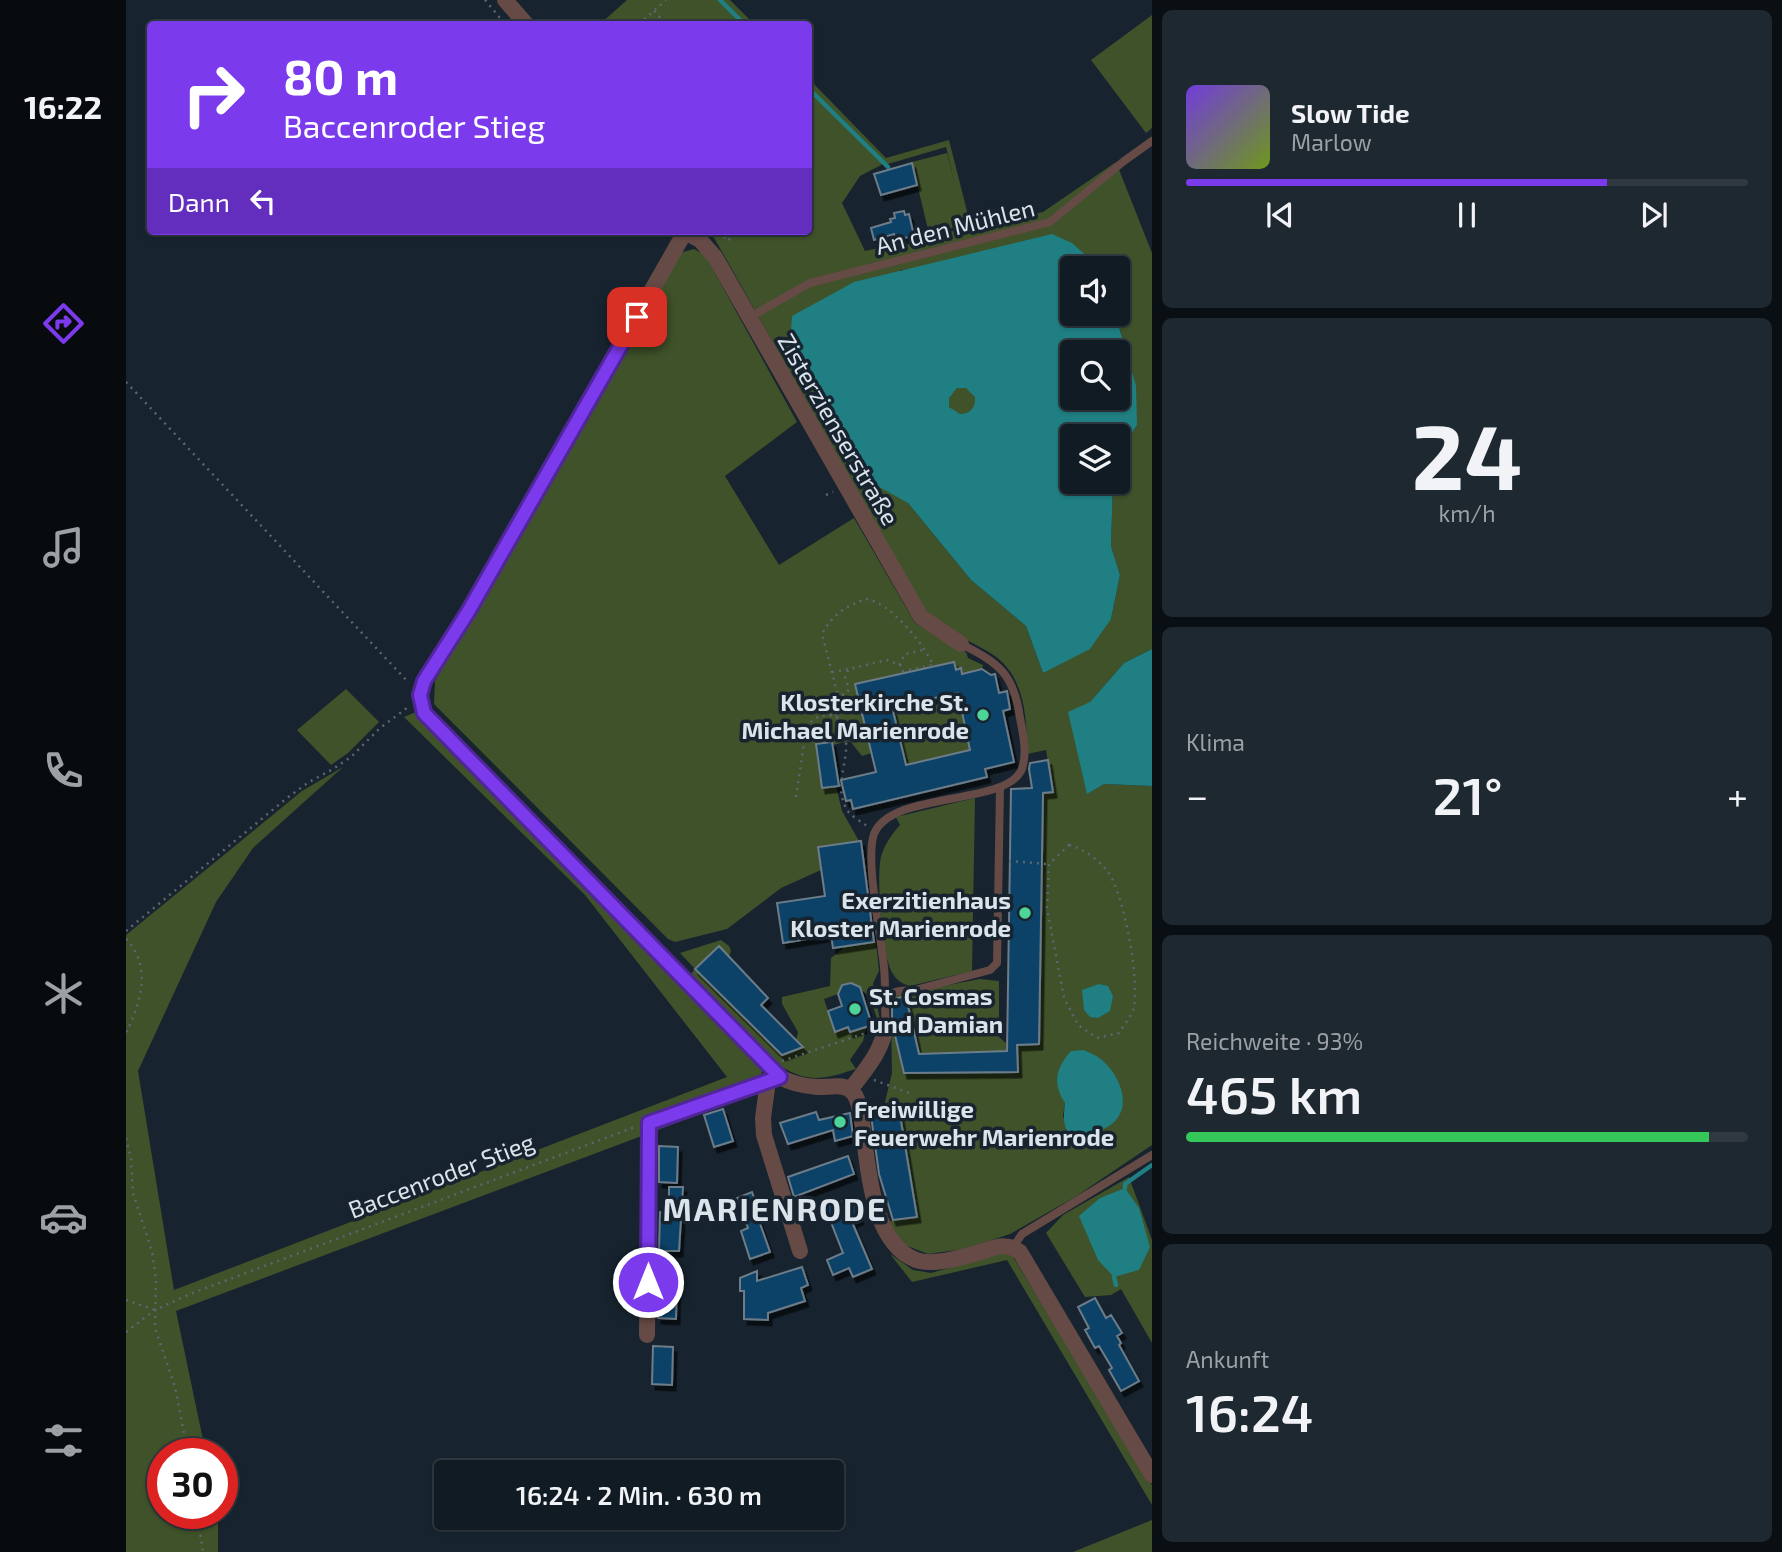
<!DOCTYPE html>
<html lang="de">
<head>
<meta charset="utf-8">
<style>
	body { margin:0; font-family:"Exo 2",sans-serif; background:#1e2830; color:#f1f3f6; height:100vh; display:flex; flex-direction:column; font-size:26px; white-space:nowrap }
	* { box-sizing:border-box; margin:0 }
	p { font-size:23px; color:#9ca1a6 }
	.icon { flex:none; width:38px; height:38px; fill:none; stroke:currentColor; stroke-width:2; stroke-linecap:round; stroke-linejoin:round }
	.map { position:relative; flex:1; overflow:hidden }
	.details { display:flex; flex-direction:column; gap:10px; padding:10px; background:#090f13; width:630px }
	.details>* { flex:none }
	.hud { position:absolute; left:21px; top:21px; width:665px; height:214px; border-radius:7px; box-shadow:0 2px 5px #0004,0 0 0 2px #303941; background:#7c3aed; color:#fff; overflow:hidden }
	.controls { position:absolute; left:934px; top:256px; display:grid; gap:14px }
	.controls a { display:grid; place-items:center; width:70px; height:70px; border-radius:7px; background:#111b23; box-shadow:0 2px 5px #0004,0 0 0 2px #303941; font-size:35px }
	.speed { position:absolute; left:21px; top:1438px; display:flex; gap:14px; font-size:35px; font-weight:700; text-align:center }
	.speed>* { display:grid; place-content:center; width:91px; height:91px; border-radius:50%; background:#111b23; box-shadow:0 2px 5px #0004,0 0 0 2px #303941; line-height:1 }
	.speed .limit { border:10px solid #d22; background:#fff; color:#111 }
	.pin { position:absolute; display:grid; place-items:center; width:60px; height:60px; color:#fff; margin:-30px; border-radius:14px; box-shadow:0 4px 10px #0006 }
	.me { position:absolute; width:77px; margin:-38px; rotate:0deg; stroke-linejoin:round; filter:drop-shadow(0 0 5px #0008) }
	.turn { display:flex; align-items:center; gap:24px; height:147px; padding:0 21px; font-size:32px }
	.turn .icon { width:91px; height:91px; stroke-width:2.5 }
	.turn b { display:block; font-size:49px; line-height:60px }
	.then { display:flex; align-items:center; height:66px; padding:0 21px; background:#0003; gap:14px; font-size:26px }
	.big { font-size:52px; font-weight:600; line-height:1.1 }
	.details .tile { flex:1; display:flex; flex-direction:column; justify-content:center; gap:10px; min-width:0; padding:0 24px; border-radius:10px; background:#1e2830 }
	.details .dial { align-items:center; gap:0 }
	.dial b { font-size:91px; line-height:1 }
	.song { display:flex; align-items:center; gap:21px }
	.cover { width:84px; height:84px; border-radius:10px; background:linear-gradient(135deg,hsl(260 70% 55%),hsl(80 70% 35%)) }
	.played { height:7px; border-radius:4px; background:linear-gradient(90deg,#7c3aed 75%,#303941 75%) }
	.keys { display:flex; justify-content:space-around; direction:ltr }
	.heat { display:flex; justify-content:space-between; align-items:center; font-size:38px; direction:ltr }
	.charge { height:10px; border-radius:5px; background:linear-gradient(90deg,#34c759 93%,#303941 0) }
	.trip { position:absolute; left:308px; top:1460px; width:410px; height:70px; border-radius:7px; background:#111b23; box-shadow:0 2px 5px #0004,0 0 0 2px #303941; font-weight:600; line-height:70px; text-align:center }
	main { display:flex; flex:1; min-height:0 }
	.dock { display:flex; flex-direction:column; width:126px; justify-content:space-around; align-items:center; background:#070b0e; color:#9ca1a6 }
	.dock .icon { width:49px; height:49px }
	.dock .current { color:#7c3aed }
	.dock b { font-size:32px; color:#f1f3f6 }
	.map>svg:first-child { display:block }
</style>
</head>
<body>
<main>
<nav class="dock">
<b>16:22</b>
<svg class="icon current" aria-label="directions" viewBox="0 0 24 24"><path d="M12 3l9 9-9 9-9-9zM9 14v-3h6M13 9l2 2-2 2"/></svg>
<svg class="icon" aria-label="music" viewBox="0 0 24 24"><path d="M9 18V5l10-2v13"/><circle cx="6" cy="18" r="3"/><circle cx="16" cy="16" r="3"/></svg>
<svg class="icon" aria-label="phone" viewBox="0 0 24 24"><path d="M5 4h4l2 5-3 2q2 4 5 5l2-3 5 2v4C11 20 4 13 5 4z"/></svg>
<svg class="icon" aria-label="climate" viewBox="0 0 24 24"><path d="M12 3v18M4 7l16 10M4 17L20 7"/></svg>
<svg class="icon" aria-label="car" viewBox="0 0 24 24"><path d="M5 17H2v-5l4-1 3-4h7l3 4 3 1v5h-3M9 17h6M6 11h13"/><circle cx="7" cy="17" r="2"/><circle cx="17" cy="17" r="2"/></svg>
<svg class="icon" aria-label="filters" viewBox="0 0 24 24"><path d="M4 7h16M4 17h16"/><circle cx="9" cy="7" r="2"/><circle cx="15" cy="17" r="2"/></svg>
</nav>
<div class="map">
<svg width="1026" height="1552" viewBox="0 0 1026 1552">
	<defs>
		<filter id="shadow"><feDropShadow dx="3.5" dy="5.5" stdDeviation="0" flood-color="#0009"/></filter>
	</defs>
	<rect width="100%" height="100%" fill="#17242f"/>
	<path fill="#3f5229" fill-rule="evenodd" d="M 501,0 L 604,0 L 628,24 L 474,24 Z
		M 1026,15 L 1026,128 L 1020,133 L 965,60 Z
		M 683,79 L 760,158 L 823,140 L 845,227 L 917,212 L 990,162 L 1026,253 L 1026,649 L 998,663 L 964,702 L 961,793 L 978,784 L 1026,786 L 1026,1145 L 949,1197 L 884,1234 L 838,1249 L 802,1254 L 776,1244 L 759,1222 L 791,1216 L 772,1104 L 758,1106 L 766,1073 L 765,1019 L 778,1073 L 891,1072 L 891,1051 L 793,1054 L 780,997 L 760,1001 L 765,996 L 854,979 L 873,981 L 873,1037 L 881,1044 L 913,1044 L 917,793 L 927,792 L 920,750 L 901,754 C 901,718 899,675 866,654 C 854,646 840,641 829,632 C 820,626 806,619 800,610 C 780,583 765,551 748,523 C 691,427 640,327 584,231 L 682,231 ZM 820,147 L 829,185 L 821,153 L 786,162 L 803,234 L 839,225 L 840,228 L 739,251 L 716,203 L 734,176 L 759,163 L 762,164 ZM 973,267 L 992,268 L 992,313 L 989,313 L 995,333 L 1011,425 L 992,455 L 992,481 L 987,481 L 985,546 L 994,575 L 985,619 L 917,673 L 900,626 L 845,580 L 782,503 L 774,270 ZM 939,1103 L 988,1122 L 961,1136 L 947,1140 L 937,1116 Z
		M 568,249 L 579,255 L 671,422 L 599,476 L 653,565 L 728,518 L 789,623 L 830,649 L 840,652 L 842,658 L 857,665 L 856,669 L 847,671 L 837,681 L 835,669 L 830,670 L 827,662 L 729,684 L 746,753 L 736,756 L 724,741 L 707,745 L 706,742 L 690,745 L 696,788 L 710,786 L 716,811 L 733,841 L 693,847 L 695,870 L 655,888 L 601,929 L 549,942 L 542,939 L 308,704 L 309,681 L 551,259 L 557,252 Z
		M822 401a14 14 0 1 1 28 0a14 14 0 1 1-28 0Z
		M 220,689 L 253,722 L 222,753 L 205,765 L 171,730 Z
		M 831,693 L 844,750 L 780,765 L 766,707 Z
		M 290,712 L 635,1063 L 636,1073 L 630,1093 L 50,1311 L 80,1454 L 37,1454 L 37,1514 L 92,1514 L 92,1552 L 0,1552 L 0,935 L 176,791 L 217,767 L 127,848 L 90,902 L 12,1071 L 48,1290 L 601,1077 L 459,895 L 278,717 Z
		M 849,798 L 846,971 L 784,986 C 777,984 771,981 767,974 C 756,959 750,876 755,857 C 758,845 766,834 774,825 L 770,817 Z
		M 595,940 L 603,946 L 605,951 L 603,956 L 569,970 L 656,1055 L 677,1047 L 670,1040 L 672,1032 L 656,1004 L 656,997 L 704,986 L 705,958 L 720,946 L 750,942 L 753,971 L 747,983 L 754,1020 L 752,1021 L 743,996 L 725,983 L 716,985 L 712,994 L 698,999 L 709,1032 L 722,1027 L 724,1032 L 741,1026 L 737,1041 L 724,1060 L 730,1069 C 698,1079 684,1084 654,1066 L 564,975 L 569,969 L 554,953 Z
		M 1003,1177 L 1026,1240 L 1026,1343 L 995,1289 L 985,1295 L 959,1297 L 920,1233 L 937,1215 Z
		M 876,1253 L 886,1255 L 1026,1485 L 1026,1505 L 881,1260 L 786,1282 L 764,1254 L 787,1270 L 805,1273 Z
		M 1026,1520 L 1026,1552 L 947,1552 Z"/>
	<path fill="#1f7f82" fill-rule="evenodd" d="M 926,234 L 946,243 L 973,267 L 947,268 L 947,313 L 989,313 L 1010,386 L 1011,425 L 992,455 L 992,436 L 947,436 L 947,481 L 987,481 L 985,546 L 994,575 L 985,619 L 964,649 L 917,673 L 900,626 L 845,580 L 782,503 L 737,478 L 664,348 L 666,316 L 728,282 ZM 947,352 L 992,352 L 992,397 L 947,397 ZM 831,388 L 840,388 L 849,397 C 850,408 844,414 834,414 L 823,407 L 823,398 Z
		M 1026,649 L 1026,786 L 978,784 L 961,794 L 942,712 L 964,702 L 998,663 Z
		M 973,984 L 982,986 L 987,996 L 984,1011 L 972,1018 L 964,1017 L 958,1010 L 956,990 Z
		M 958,1050 C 964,1053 972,1056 977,1061 C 993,1075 1007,1105 987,1123 C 977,1131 960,1137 947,1140 C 937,1128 937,1119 939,1103 C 926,1083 930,1068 945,1051 Z
		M 999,1188 L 1013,1208 L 1024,1247 L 1013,1270 L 988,1277 L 972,1260 L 953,1216 L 974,1198 Z"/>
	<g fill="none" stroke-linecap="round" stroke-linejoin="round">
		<path stroke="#1f7f82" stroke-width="4.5" d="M 594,0 L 618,24
			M 682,88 L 762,167
			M 999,1188 L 999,1184 L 1026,1165
			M 988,1277 L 990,1285"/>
	</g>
	<path fill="#0a4368" stroke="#6c7b88" stroke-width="2" fill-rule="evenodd" filter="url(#shadow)" d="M 786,163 L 791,185 L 755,195 L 748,174 Z
		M 778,211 L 779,215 L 783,214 L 788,236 L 769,240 L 768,234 L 748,240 L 745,228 L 765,222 L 764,219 L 769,218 L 768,213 Z
		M 828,662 L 830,670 L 835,668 L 836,674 L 856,669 L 865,675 L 869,674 L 873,693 L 881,691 L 884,709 L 877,711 L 888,762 L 859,769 L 861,777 L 727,809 L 725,800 L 720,801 L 715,780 L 750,772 L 729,684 ZM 832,693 L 844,750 L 780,765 L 766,707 Z
		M 706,742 L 713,786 L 696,788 L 690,744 Z
		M 922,760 L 927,792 L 917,793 L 913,1044 L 891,1045 L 892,1072 L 778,1073 L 769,1035 L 770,1022 L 766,1017 L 766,1000 L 775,997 L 780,997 L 793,1054 L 881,1051 L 885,789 L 906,788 L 903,769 L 904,763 Z
		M 735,841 L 748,942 L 707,948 L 705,935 L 657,943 L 651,903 L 699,896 L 692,847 Z
		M 593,946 L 642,998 L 635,1005 L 677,1047 L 656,1055 L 569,969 Z
		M 725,983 L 734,987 L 746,1025 L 724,1032 L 722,1027 L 709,1032 L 702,1011 L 716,1006 L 712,994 L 716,985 Z
		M 772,1103 L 791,1217 L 767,1220 L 753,1174 L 744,1108 Z
		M 597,1109 L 607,1141 L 588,1147 L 578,1115 Z
		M 690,1112 L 693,1120 L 724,1113 L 727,1136 L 709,1141 L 707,1130 L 662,1144 L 654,1123 Z
		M 533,1146 L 552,1147 L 551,1183 L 533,1182 Z
		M 722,1156 L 728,1174 L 668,1197 L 662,1177 Z
		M 543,1187 L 557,1187 L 553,1251 L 533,1251 L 534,1212 L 543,1213 Z
		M 626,1192 L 634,1214 L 631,1215 L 644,1252 L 624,1259 L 615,1231 L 622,1228 L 611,1198 Z
		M 727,1198 L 734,1219 L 726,1222 L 746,1269 L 727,1277 L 723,1268 L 707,1275 L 701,1260 L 717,1253 L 699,1207 Z
		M 676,1267 L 682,1285 L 675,1288 L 679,1301 L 642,1313 L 642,1320 L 618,1319 L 618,1291 L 614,1291 L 614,1278 L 631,1271 L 631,1281 Z
		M 532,1280 L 551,1281 L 550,1319 L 532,1318 Z
		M 969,1298 L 980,1318 L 985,1315 L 996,1333 L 991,1336 L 995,1343 L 993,1345 L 1013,1381 L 995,1391 L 983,1370 L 986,1368 L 973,1346 L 969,1348 L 959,1330 L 963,1328 L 952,1307 Z
		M 527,1346 L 547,1347 L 546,1385 L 526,1384 Z"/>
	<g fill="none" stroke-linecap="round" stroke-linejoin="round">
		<path stroke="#5b6670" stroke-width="2.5" stroke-dasharray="2 5" stroke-linecap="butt" d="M 359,0 L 379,24
			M 528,11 L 540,24
			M 513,24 L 540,0
			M 596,231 L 595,232 L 601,241 L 614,231
			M 0,382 L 283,683
			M 700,495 L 707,492
			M 740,599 C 764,602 798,644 807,665 L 777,671 L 776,666 L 761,660 L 723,669 L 719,677 L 723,689 L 720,694 L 715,695 L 711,692 L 696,634 C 706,615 720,606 740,599 Z
			M 773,665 L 779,654 L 798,650
			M 706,672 L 723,669
			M 710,716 L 713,694
			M 670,797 L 680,730 C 686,716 696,714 710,716 C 735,749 704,777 720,808 C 723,815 734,821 741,826
			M 943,845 C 958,849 972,859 982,872 C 998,894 1015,984 1007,1010 C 1005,1017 997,1026 993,1033 L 971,1038 L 952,1025 L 938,998 L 921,908 L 923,864 Z
			M 883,861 L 921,864
			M 0,931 L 161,798 L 183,782 L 207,769 L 225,757 L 254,728 L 281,708
			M 0,939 C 26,965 15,1003 0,1033
			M 656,1061 L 737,1034 L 743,1034
			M 748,1080 L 786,1094
			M 0,1138 L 5,1159 L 7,1193 L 26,1251 L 30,1279 L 29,1328 L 49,1387 L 62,1454
			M 0,1300 L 29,1310
			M 0,1332 L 29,1310 L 64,1294 L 509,1127
			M 71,1514 L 77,1552"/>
		<path stroke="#654a45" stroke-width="8" d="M 624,317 L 684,283 L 924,222 L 998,161 L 1026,141
			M 758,995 L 773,991 L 789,990 L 864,970 L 871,963 L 874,788
			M 760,1025 C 758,1006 760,986 758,967 C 755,937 739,859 748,834 C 765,791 877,806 895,771 C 902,756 897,733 894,718 C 888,674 873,663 835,644
			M 887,1247 L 896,1234 L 1026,1155"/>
		<path stroke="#654a45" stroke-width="16" d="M 379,0 L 400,24
			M 559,232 L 342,612 L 298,681 L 294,695 L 298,713 L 654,1077 C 664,1083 679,1086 691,1087 C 701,1088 716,1083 724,1090 C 732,1095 733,1107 735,1115 C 742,1159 743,1242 790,1260 C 806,1266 838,1257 854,1252 C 869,1247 880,1242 894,1252 L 1026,1475
			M 559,232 L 574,240 L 589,257 L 795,617 L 835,644
			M 642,1081 L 637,1118 L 638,1135 L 674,1251
			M 724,1090 C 740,1069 756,1052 760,1025
			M 521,1335 L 523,1123 L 654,1077"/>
	</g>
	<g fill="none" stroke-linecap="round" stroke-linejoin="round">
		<defs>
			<path id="route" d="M 511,317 L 342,612 L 298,681 L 294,695 L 298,713 L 654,1077 L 523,1123 L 522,1282"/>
		</defs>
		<use href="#route" stroke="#51269a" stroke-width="18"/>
		<use href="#route" stroke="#7c3aed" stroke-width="12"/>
	</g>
	<g fill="#4ed399" stroke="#17242f" stroke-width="2.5">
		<circle cx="857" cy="715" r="7"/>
		<circle cx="899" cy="913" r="7"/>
		<circle cx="729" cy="1009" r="7"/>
		<circle cx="714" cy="1122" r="7"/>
	</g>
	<g text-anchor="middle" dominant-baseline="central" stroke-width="7" stroke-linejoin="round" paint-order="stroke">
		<g font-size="24" fill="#dbe3eb" stroke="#17242f">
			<text transform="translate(829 226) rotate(-14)">An den Mühlen</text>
			<text transform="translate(713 429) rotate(60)">Zisterzienserstraße</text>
			<text transform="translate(315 1175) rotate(-21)">Baccenroder Stieg</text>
		</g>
		<g font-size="24" font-weight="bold" fill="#dbe3eb" stroke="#17242f" text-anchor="end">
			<text x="843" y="701">Klosterkirche St.<tspan x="843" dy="28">Michael Marienrode</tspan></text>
			<text x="885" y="899">Exerzitienhaus<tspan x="885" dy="28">Kloster Marienrode</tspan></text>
			<text x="743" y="995" text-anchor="start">St. Cosmas<tspan x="743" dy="28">und Damian</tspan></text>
			<text x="728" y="1108" text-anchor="start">Freiwillige<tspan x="728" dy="28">Feuerwehr Marienrode</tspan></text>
		</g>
		<g font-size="32" font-weight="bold" letter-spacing="2" fill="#dbe3eb" stroke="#17242f">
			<text x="649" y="1208">MARIENRODE</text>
		</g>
	</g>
</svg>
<div class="controls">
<a><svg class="icon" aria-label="sound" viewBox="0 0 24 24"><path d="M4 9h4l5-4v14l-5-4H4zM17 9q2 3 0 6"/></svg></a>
<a><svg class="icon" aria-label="search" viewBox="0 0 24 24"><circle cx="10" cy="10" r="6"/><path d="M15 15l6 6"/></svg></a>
<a><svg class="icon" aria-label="layers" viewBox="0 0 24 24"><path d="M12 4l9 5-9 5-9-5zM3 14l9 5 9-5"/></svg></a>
</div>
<div class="speed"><div class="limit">30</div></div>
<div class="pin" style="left:511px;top:317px;background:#d93025"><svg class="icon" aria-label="arrive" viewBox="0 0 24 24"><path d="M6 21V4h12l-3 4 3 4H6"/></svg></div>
<svg class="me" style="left:522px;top:1282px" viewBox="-20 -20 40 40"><circle r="17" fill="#7c3aed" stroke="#fff" stroke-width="3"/><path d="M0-11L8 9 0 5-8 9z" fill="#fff"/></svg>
<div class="trip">16:24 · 2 Min. · 630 m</div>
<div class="hud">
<div class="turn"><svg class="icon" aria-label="right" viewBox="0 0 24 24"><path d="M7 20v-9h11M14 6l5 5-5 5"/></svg><div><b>80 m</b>Baccenroder Stieg</div></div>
<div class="then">Dann<svg class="icon" aria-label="left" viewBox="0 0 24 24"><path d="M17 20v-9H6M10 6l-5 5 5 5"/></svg></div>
</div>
</div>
<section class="details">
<div class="tile">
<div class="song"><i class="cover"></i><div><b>Slow Tide</b><p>Marlow</p></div></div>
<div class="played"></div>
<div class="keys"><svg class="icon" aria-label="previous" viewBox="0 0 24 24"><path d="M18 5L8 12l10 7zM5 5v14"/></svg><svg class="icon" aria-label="pause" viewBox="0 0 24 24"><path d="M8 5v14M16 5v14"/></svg><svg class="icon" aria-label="next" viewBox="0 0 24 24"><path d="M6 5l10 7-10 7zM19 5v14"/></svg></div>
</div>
<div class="tile dial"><b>24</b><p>km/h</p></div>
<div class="tile"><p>Klima</p>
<div class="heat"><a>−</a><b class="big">21°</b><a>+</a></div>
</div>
<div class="tile"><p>Reichweite · 93%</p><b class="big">465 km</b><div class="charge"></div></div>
<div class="tile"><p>Ankunft</p><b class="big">16:24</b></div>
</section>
</main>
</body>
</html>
